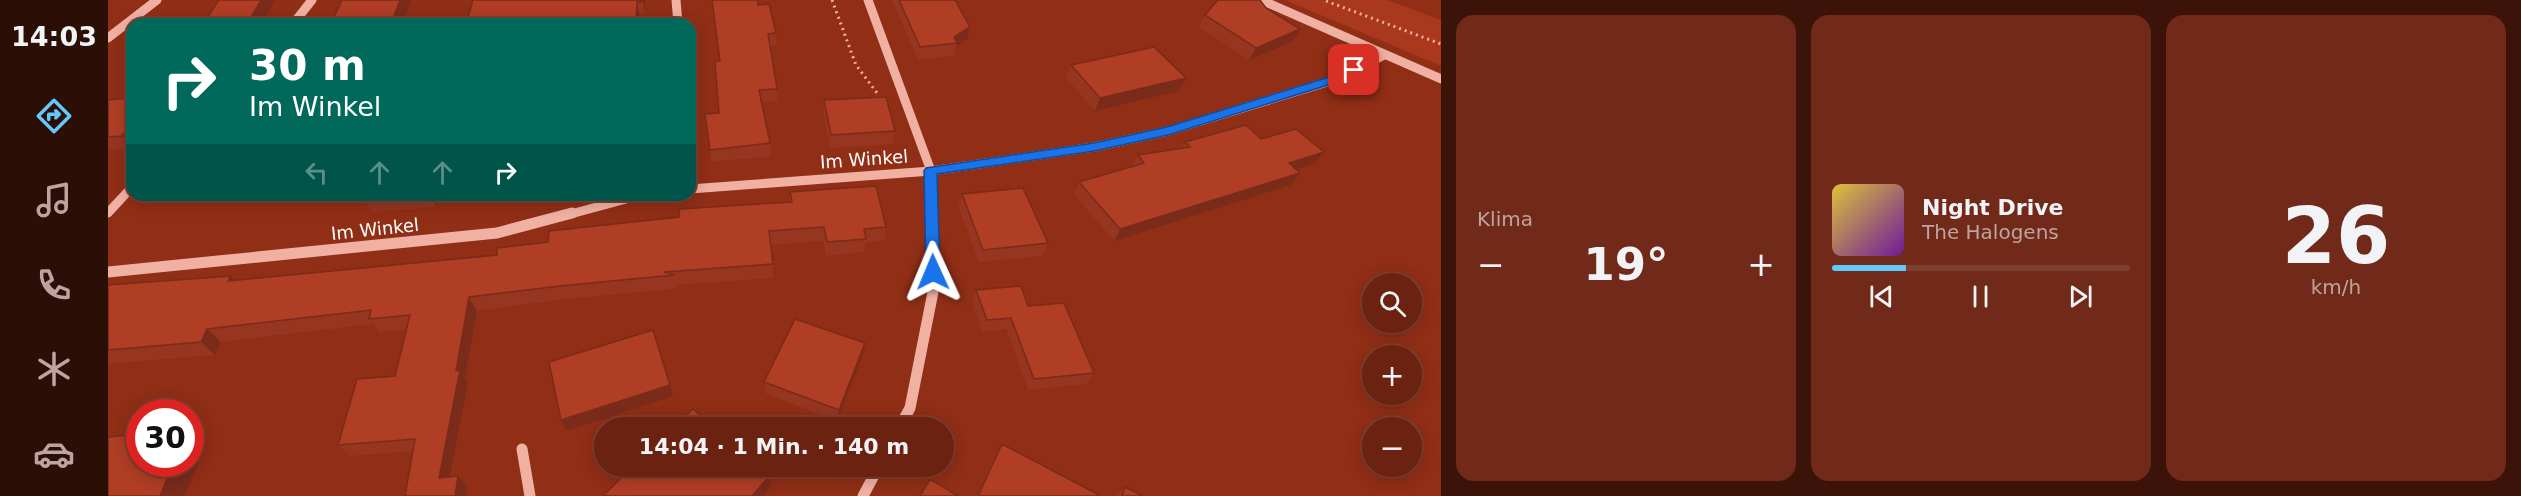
<!DOCTYPE html>
<html lang="de">
<head>
<meta charset="utf-8">
<style>
	body { margin:0; font-family:"DejaVu Sans",sans-serif; background:#712a19; color:#f1f3f6; height:100vh; display:flex; flex-direction:column; font-size:22px; white-space:nowrap }
	* { box-sizing:border-box; margin:0 }
	p { font-size:20px; color:#bea49f }
	.icon { flex:none; width:33px; height:33px; fill:none; stroke:currentColor; stroke-width:2; stroke-linecap:round; stroke-linejoin:round }
	.map { position:relative; flex:1; overflow:hidden }
	.side { display:flex; flex-direction:column; gap:15px; padding:15px; background:#3b1309; width:1080px }
	.side>* { flex:none }
	.guide { position:absolute; left:18px; top:18px; width:570px; height:183px; border-radius:18px; box-shadow:0 3px 15px #0003,0 0 0 2px #7f3f30; background:#00695c; color:#fff; overflow:hidden }
	.buttons { position:absolute; left:1254px; top:273px; display:grid; gap:12px }
	.buttons a { display:grid; place-items:center; width:60px; height:60px; border-radius:50%; background:#6c2210; box-shadow:0 3px 15px #0003,0 0 0 2px #7f3f30; font-size:30px }
	.speed { position:absolute; left:18px; top:399px; display:flex; gap:12px; font-size:30px; font-weight:700; text-align:center }
	.speed>* { display:grid; place-content:center; width:78px; height:78px; border-radius:50%; background:#6c2210; box-shadow:0 3px 15px #0003,0 0 0 2px #7f3f30; line-height:1 }
	.speed .limit { border:9px solid #d22; background:#fff; color:#111 }
	.pin { position:absolute; display:grid; place-items:center; width:51px; height:51px; color:#fff; margin:-26px; border-radius:12px; box-shadow:0 3px 9px #0006 }
	.me { position:absolute; width:66px; margin:-33px; rotate:359deg; stroke-linejoin:round; filter:drop-shadow(0 0 4px #0008) }
	.turn { display:flex; align-items:center; gap:21px; height:126px; padding:0 24px; font-size:27px }
	.turn .icon { width:78px; height:78px; stroke-width:2.5 }
	.turn b { display:block; font-size:42px; line-height:51px }
	.lanes { display:flex; align-items:center; height:57px; padding:0 24px; background:#0003; justify-content:center; gap:30px; direction:ltr }
	.lanes .off { opacity:.35 }
	.big { font-size:45px; font-weight:700; line-height:1.1 }
	.side .tile { flex:1; display:flex; flex-direction:column; justify-content:center; gap:9px; min-width:0; padding:0 21px; border-radius:18px; background:#712a19 }
	.side .dial { align-items:center; gap:0 }
	.dial b { font-size:78px; line-height:1 }
	.song { display:flex; align-items:center; gap:18px }
	.cover { width:72px; height:72px; border-radius:9px; background:linear-gradient(135deg,hsl(50 70% 55%),hsl(280 70% 35%)) }
	.played { height:6px; border-radius:3px; background:linear-gradient(90deg,#62c9ff 25%,#7f3f30 25%) }
	.keys { display:flex; justify-content:space-around; direction:ltr }
	.heat { display:flex; justify-content:space-between; align-items:center; font-size:33px; direction:ltr }
	.side .tiles { flex:1; display:grid; gap:15px; grid-template-columns:repeat(3,1fr) }
	.trip { position:absolute; left:486px; top:417px; width:360px; height:60px; border-radius:30px; background:#6c2210; box-shadow:0 3px 15px #0003,0 0 0 2px #7f3f30; font-weight:700; line-height:60px; text-align:center }
	main { display:flex; flex:1; min-height:0 }
	.menu { display:flex; flex-direction:column; width:108px; justify-content:space-around; align-items:center; background:#2b0e06; color:#bea49f }
	.menu .icon { width:42px; height:42px }
	.menu .selected { color:#62c9ff }
	.menu b { font-size:27px; color:#f1f3f6 }
	.map>svg:first-child { display:block }
</style>
</head>
<body>
<main>
<nav class="menu">
<b>14:03</b>
<svg class="icon selected" aria-label="directions" viewBox="0 0 24 24"><path d="M12 3l9 9-9 9-9-9zM9 14v-3h6M13 9l2 2-2 2"/></svg>
<svg class="icon" aria-label="music" viewBox="0 0 24 24"><path d="M9 18V5l10-2v13"/><circle cx="6" cy="18" r="3"/><circle cx="16" cy="16" r="3"/></svg>
<svg class="icon" aria-label="phone" viewBox="0 0 24 24"><path d="M5 4h4l2 5-3 2q2 4 5 5l2-3 5 2v4C11 20 4 13 5 4z"/></svg>
<svg class="icon" aria-label="climate" viewBox="0 0 24 24"><path d="M12 3v18M4 7l16 10M4 17L20 7"/></svg>
<svg class="icon" aria-label="car" viewBox="0 0 24 24"><path d="M5 17H2v-5l4-1 3-4h7l3 4 3 1v5h-3M9 17h6M6 11h13"/><circle cx="7" cy="17" r="2"/><circle cx="17" cy="17" r="2"/></svg>
</nav>
<div class="map">
<svg width="1333" height="496" viewBox="0 0 1333 496">
	<rect width="100%" height="100%" fill="#902e16"/>
	<path fill="#aa381f" d="M 1177,0 L 1279,0 L 1333,20 L 1333,66 Z"/>
	<g fill="none" stroke-linecap="round" stroke-linejoin="round">
		<path stroke="#f0b1a3" stroke-width="3" stroke-dasharray="2 4" stroke-linecap="butt" d="M 724,0 L 748,65 L 769,93
			M 1218,1 L 1333,44"/>
		<path stroke="#f0b1a3" stroke-width="9" d="M 568,0 L 570,24
			M 760,0 L 823,171 L 824,215
			M 1153,0 L 1333,79
			M 185,24 L 204,0
			M 557,24 L 570,23
			M 0,38 L 49,0
			M 582,189 L 823,171 L 986,147 L 1060,131 L 1232,78 L 1276,55
			M 0,213 L 24,187
			M 459,215 L 533,195"/>
		<path stroke="#f0b1a3" stroke-width="11" d="M 0,272 L 389,233 L 464,213
			M 791,428 L 802,408 L 825,292 L 824,213
			M 414,449 L 422,496
			M 755,496 L 771,466"/>
	</g>
	<path fill="#963520" d="M 365,0 L 537,0 L 537,14 L 531,14 Z
		M 603,0 L 650,0 L 650,5 L 668,33 L 668,46 L 662,46 L 669,89 L 669,101 L 654,102 L 662,143 L 663,156 L 603,162 L 597,114 L 611,113 L 612,62 Z
		M 784,0 L 847,0 L 859,39 L 848,47 L 846,56 L 810,60 Z
		M 1158,8 L 1185,41 L 1141,60 L 1091,27 L 1097,15 Z
		M 963,65 L 1078,78 L 1071,91 L 987,111 L 958,78 Z
		M 24,98 L 24,148 L 0,150 L 0,100 Z
		M 716,100 L 787,131 L 785,144 L 722,148 L 715,113 Z
		M 1153,139 L 1216,152 L 1206,164 L 1188,169 L 1192,173 L 1183,185 L 1006,241 L 966,194 L 971,182 L 1024,167 L 1030,155 L 1073,148 L 1077,142 Z
		M 682,192 L 778,227 L 776,241 L 758,243 L 756,252 L 718,256 L 715,241 L 662,245 L 665,264 L 665,278 L 568,285 L 568,289 L 457,299 L 369,311 L 357,378 L 360,383 L 343,476 L 350,476 L 359,486 L 358,496 L 297,496 L 305,451 L 242,456 L 230,445 L 287,376 L 298,329 L 271,332 L 265,324 L 113,342 L 107,355 L 0,364 L 0,285 L 127,280 L 389,255 L 440,242 L 571,217 L 682,202 Z
		M 854,194 L 940,243 L 935,256 L 871,262 L 850,206 Z
		M 257,195 L 332,195 L 329,207 L 265,212 L 256,199 Z
		M 868,290 L 920,306 L 986,373 L 979,384 L 920,390 L 898,329 L 874,332 L 864,302 Z
		M 757,343 L 755,355 L 729,421 L 657,393 L 656,382 Z
		M 894,444 L 993,496 L 869,496 L 887,456 Z
		M 1017,487 L 1035,496 L 1008,496 Z"/>
	<path fill="#7a2b1a" d="M 153,0 L 167,0 L 154,24 L 139,24 Z
		M 292,0 L 303,0 L 294,24 L 283,24 Z
		M 535,0 L 537,0 L 537,14 Z
		M 529,2 L 531,14 L 531,24 L 528,24 Z
		M 862,27 L 859,39 L 848,47 L 849,43 L 846,37 Z
		M 1192,29 L 1185,41 L 1141,60 L 1148,48 Z
		M 1078,78 L 1071,91 L 987,111 L 992,98 Z
		M 24,120 L 24,148 L 14,136 Z
		M 1216,152 L 1206,164 L 1172,174 L 1181,163 Z
		M 1192,173 L 1183,185 L 1006,241 L 1012,229 Z
		M 323,195 L 332,195 L 329,207 Z
		M 123,276 L 135,289 L 120,281 Z
		M 361,297 L 369,311 L 357,378 L 360,383 L 340,488 L 331,478 L 348,371 Z
		M 99,329 L 113,342 L 107,355 L 93,342 Z
		M 757,343 L 755,355 L 729,421 L 731,410 Z
		M 562,385 L 565,396 L 458,431 L 453,420 Z
		M 82,431 L 98,443 L 77,496 L 52,496 L 65,464 L 82,464 Z
		M 663,474 L 663,487 L 655,496 L 644,496 Z
		M 350,476 L 359,486 L 358,496 L 347,496 Z"/>
	<path fill="#af3e25" stroke="#7a2b1a" stroke-width="1.5" d="M 111,0 L 153,0 L 139,24 L 95,24 Z
		M 234,0 L 292,0 L 283,24 L 223,24 Z
		M 365,0 L 535,0 L 535,1 L 529,2 L 528,24 L 358,24 Z
		M 604,0 L 650,0 L 650,5 L 661,4 L 668,33 L 660,34 L 669,89 L 651,90 L 662,143 L 602,150 L 597,114 L 611,113 L 607,62 L 612,61 Z
		M 791,0 L 847,0 L 862,27 L 846,37 L 849,43 L 812,47 Z
		M 1110,0 L 1152,0 L 1158,8 L 1192,29 L 1148,48 L 1097,15 Z
		M 1046,47 L 1078,78 L 992,98 L 963,65 Z
		M 778,97 L 787,131 L 723,135 L 716,100 Z
		M 24,98 L 24,120 L 14,136 L 0,137 L 0,100 Z
		M 1138,125 L 1153,139 L 1188,129 L 1216,152 L 1181,163 L 1192,173 L 1012,229 L 971,182 L 1036,163 L 1030,155 L 1082,147 L 1077,142 Z
		M 768,186 L 778,227 L 756,229 L 758,239 L 719,242 L 716,227 L 661,231 L 665,264 L 556,272 L 566,275 L 452,286 L 361,297 L 348,371 L 352,370 L 331,478 L 350,476 L 347,496 L 297,496 L 307,439 L 230,445 L 249,379 L 287,376 L 302,315 L 261,319 L 263,310 L 99,329 L 93,342 L 0,350 L 0,285 L 123,276 L 120,281 L 389,255 L 389,248 L 440,242 L 441,231 L 571,217 L 571,209 L 684,202 L 682,192 Z
		M 915,188 L 940,243 L 875,250 L 854,194 Z
		M 257,195 L 306,195 L 256,199 Z
		M 913,286 L 920,306 L 956,303 L 986,373 L 926,379 L 903,318 L 879,320 L 868,290 Z
		M 687,319 L 757,343 L 731,410 L 656,382 Z
		M 545,330 L 562,385 L 453,420 L 441,362 Z
		M 585,409 L 607,428 L 565,428 Z
		M 32,434 L 32,464 L 65,464 L 52,496 L 0,496 L 0,437 Z
		M 894,444 L 993,496 L 870,496 Z
		M 525,466 L 654,466 L 663,474 L 644,496 L 495,496 Z
		M 822,479 L 850,496 L 812,496 Z
		M 1017,487 L 1035,496 L 1014,496 Z"/>
	<path fill="#1a73e8" stroke="#114b97" stroke-width="1.5" d="M 1246,67 L 1252,70 L 1236,80 L 1060,135 L 986,151 L 829,174 L 832,272 L 830,275 L 820,275 L 818,272 L 816,171 L 818,168 L 986,143 L 1059,127 L 1228,75 Z"/>
	<g text-anchor="middle" dominant-baseline="central" stroke-width="6" stroke-linejoin="round" paint-order="stroke">
		<g font-size="18" fill="#fff" stroke="#902e16">
			<text transform="translate(756 159) rotate(-4)">Im Winkel</text>
			<text transform="translate(267 229) rotate(-6)">Im Winkel</text>
		</g>
	</g>
</svg>
<div class="buttons">
<a><svg class="icon" aria-label="search" viewBox="0 0 24 24"><circle cx="10" cy="10" r="6"/><path d="M15 15l6 6"/></svg></a>
<a>+</a>
<a>−</a>
</div>
<div class="speed"><div class="limit">30</div></div>
<div class="pin" style="left:1246px;top:70px;background:#d93025"><svg class="icon" aria-label="arrive" viewBox="0 0 24 24"><path d="M6 21V4h12l-3 4 3 4H6"/></svg></div>
<svg class="me" style="left:825px;top:272px" viewBox="-20 -20 40 40"><path d="M0-17L14 15 0 8-14 15z" fill="#1a73e8" stroke="#fff" stroke-width="4"/></svg>
<div class="trip">14:04 · 1 Min. · 140 m</div>
<div class="guide">
<div class="turn"><svg class="icon" aria-label="right" viewBox="0 0 24 24"><path d="M7 20v-9h11M14 6l5 5-5 5"/></svg><div><b>30 m</b>Im Winkel</div></div>
<div class="lanes"><svg class="icon off" aria-label="left" viewBox="0 0 24 24"><path d="M17 20v-9H6M10 6l-5 5 5 5"/></svg><svg class="icon off" aria-label="ahead" viewBox="0 0 24 24"><path d="M12 20V5M6 11l6-6 6 6"/></svg><svg class="icon off" aria-label="ahead" viewBox="0 0 24 24"><path d="M12 20V5M6 11l6-6 6 6"/></svg><svg class="icon" aria-label="right" viewBox="0 0 24 24"><path d="M7 20v-9h11M14 6l5 5-5 5"/></svg></div>
</div>
</div>
<section class="side">
<div class="tiles">
<div class="tile"><p>Klima</p>
<div class="heat"><a>−</a><b class="big">19°</b><a>+</a></div>
</div>
<div class="tile">
<div class="song"><i class="cover"></i><div><b>Night Drive</b><p>The Halogens</p></div></div>
<div class="played"></div>
<div class="keys"><svg class="icon" aria-label="previous" viewBox="0 0 24 24"><path d="M18 5L8 12l10 7zM5 5v14"/></svg><svg class="icon" aria-label="pause" viewBox="0 0 24 24"><path d="M8 5v14M16 5v14"/></svg><svg class="icon" aria-label="next" viewBox="0 0 24 24"><path d="M6 5l10 7-10 7zM19 5v14"/></svg></div>
</div>
<div class="tile dial"><b>26</b><p>km/h</p></div>
</div>
</section>
</main>
</body>
</html>
